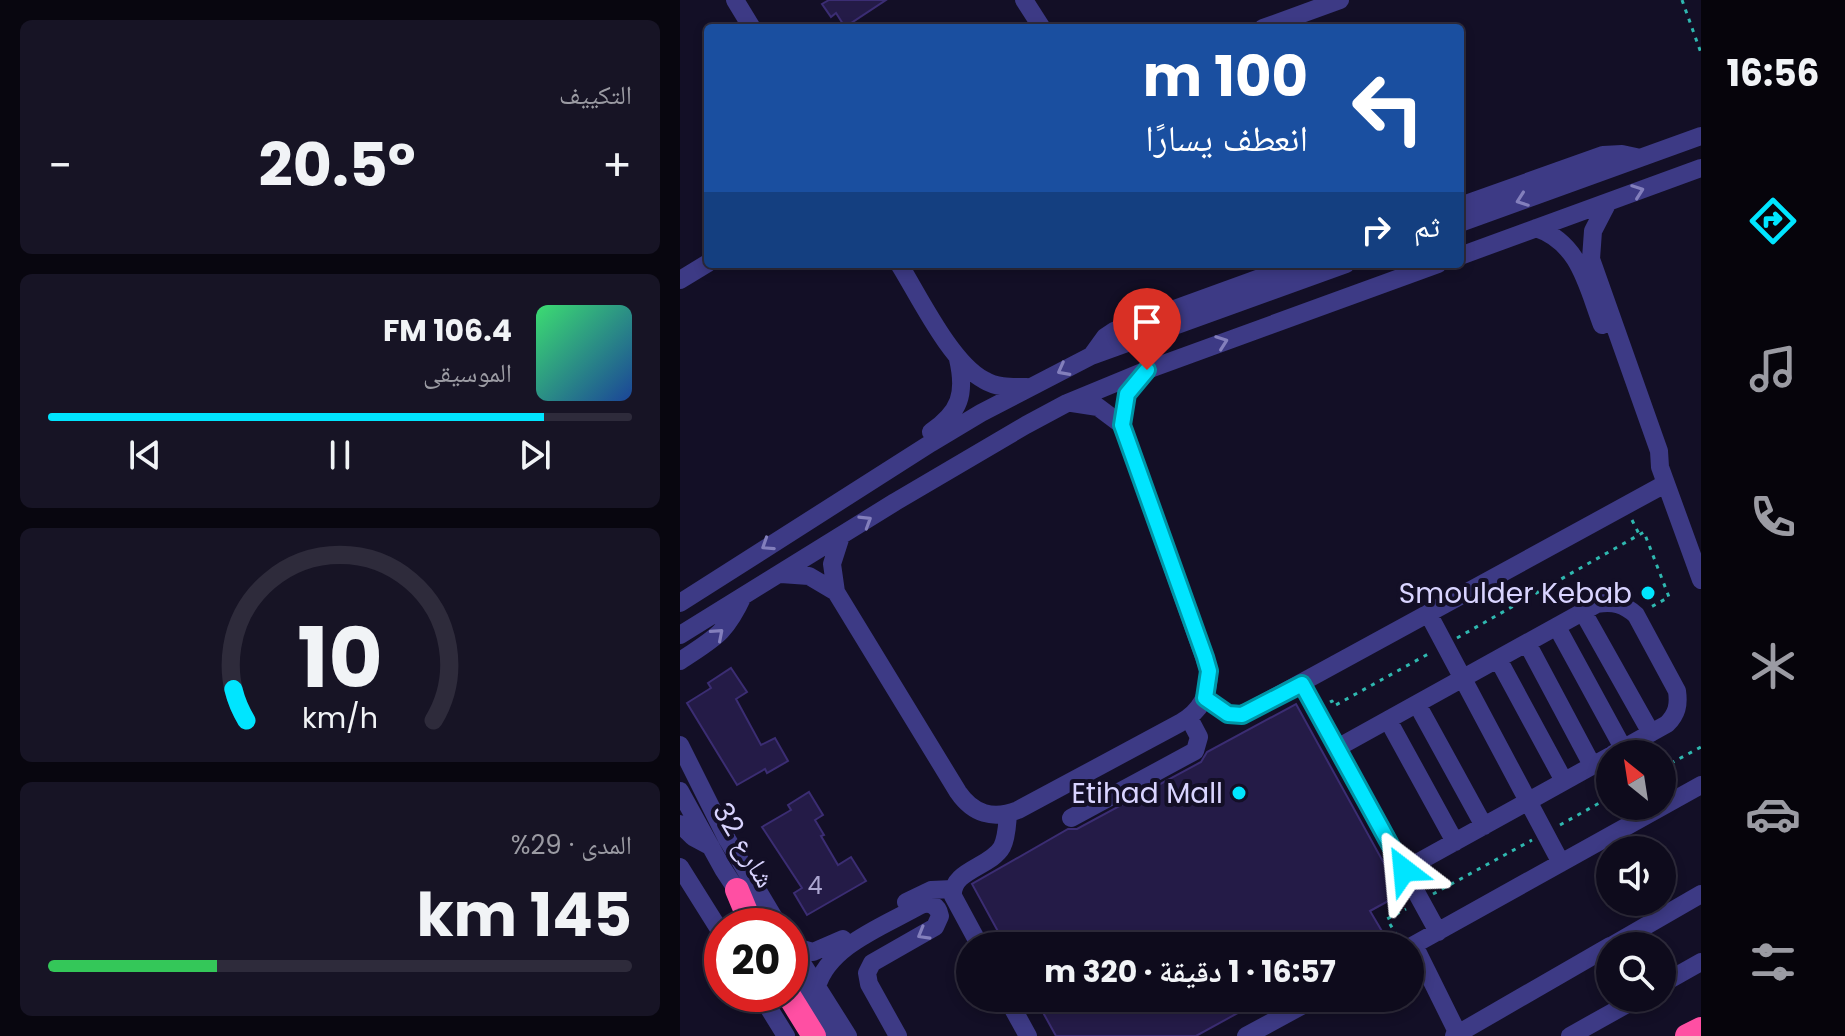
<!DOCTYPE html>
<html lang="ar">
<head>
<meta charset="utf-8">
<style>
	body { margin:0; font-family:Poppins,"Noto Naskh Arabic",sans-serif; background:#171425; color:#f1f3f6; direction:rtl; height:100vh; display:flex; flex-direction:column; font-size:30px; white-space:nowrap }
	* { box-sizing:border-box; margin:0 }
	p { font-size:26px; color:#9b9ba3 }
	.icon { flex:none; width:44px; height:44px; fill:none; stroke:currentColor; stroke-width:2; stroke-linecap:round; stroke-linejoin:round }
	.map { position:relative; flex:1; overflow:hidden; direction:ltr }
	.drawer { display:flex; flex-direction:column; gap:20px; padding:20px; background:#08060f; width:680px }
	.drawer>* { flex:none }
	.top-card { position:absolute; left:24px; top:24px; width:760px; height:244px; border-radius:8px; box-shadow:0 4px 12px #0003,0 0 0 2px #2e2b3b; direction:rtl; background:#1a4fa0; color:#fff; overflow:hidden }
	.needle { width:52px; rotate:330deg }
	.buttons { position:absolute; left:916px; top:740px; display:grid; gap:16px }
	.buttons a { display:grid; place-items:center; width:80px; height:80px; border-radius:50%; background:#0e0b1c; box-shadow:0 4px 12px #0003,0 0 0 2px #2e2b3b; font-size:40px }
	.speed { position:absolute; left:24px; top:908px; display:flex; gap:16px; font-size:40px; font-weight:700; text-align:center }
	.speed>* { display:grid; place-content:center; width:104px; height:104px; border-radius:50%; background:#0e0b1c; box-shadow:0 4px 12px #0003,0 0 0 2px #2e2b3b; line-height:1 }
	.speed .limit { border:12px solid #d22; background:#fff; color:#111 }
	.pin { position:absolute; display:grid; place-items:center; width:68px; height:68px; color:#fff; margin:-82px -34px; border-radius:50% 50% 50% 0; rotate:-45deg; box-shadow:0 0 8px #0007 }
	.pin .icon { rotate:45deg }
	.me { position:absolute; width:88px; margin:-44px; rotate:331deg; stroke-linejoin:round; filter:drop-shadow(0 0 6px #0008) }
	.turn { display:flex; align-items:center; gap:28px; height:168px; padding:0 24px; font-size:36px }
	.turn .icon { width:104px; height:104px; stroke-width:2.5 }
	.turn b { display:block; font-size:56px; line-height:68px }
	.then { display:flex; align-items:center; height:76px; padding:0 24px; background:#0003; gap:16px; font-size:30px }
	.big { font-size:60px; font-weight:700; line-height:1.1 }
	.drawer .widget { flex:1; display:flex; flex-direction:column; justify-content:center; gap:12px; min-width:0; padding:0 28px; border-radius:12px; background:#171425 }
	.drawer .dial { align-items:center; gap:0 }
	.dial svg { height:208px; overflow:visible; fill:none; stroke:#2e2b3b; stroke-width:7; stroke-linecap:round; text-anchor:middle }
	.dial text { fill:#f1f3f6; stroke:none }
	.song { display:flex; align-items:center; gap:24px }
	.cover { width:96px; height:96px; border-radius:12px; background:linear-gradient(135deg,hsl(140 70% 55%),hsl(220 70% 35%)) }
	.played { height:8px; border-radius:4px; background:linear-gradient(90deg,#00e5ff 85%,#2e2b3b 85%) }
	.keys { display:flex; justify-content:space-around; direction:ltr }
	.heat { display:flex; justify-content:space-between; align-items:center; font-size:44px; direction:ltr }
	.charge { height:12px; border-radius:6px; background:linear-gradient(90deg,#34c759 29%,#2e2b3b 0) }
	.trip { position:absolute; left:276px; top:932px; width:468px; height:80px; border-radius:40px; background:#0e0b1c; box-shadow:0 4px 12px #0003,0 0 0 2px #2e2b3b; font-weight:700; line-height:80px; text-align:center; direction:rtl }
	main { display:flex; flex:1; min-height:0 }
	.tab-bar { display:flex; flex-direction:column; width:144px; justify-content:space-around; align-items:center; background:#06040b; color:#9b9ba3 }
	.tab-bar .icon { width:56px; height:56px }
	.tab-bar .active { color:#00e5ff }
	.tab-bar b { font-size:36px; color:#f1f3f6 }
	.map>svg:first-child { display:block }
</style>
</head>
<body>
<main>
<nav class="tab-bar">
<b>16:56</b>
<svg class="icon active" aria-label="directions" viewBox="0 0 24 24"><path d="M12 3l9 9-9 9-9-9zM9 14v-3h6M13 9l2 2-2 2"/></svg>
<svg class="icon" aria-label="music" viewBox="0 0 24 24"><path d="M9 18V5l10-2v13"/><circle cx="6" cy="18" r="3"/><circle cx="16" cy="16" r="3"/></svg>
<svg class="icon" aria-label="phone" viewBox="0 0 24 24"><path d="M5 4h4l2 5-3 2q2 4 5 5l2-3 5 2v4C11 20 4 13 5 4z"/></svg>
<svg class="icon" aria-label="climate" viewBox="0 0 24 24"><path d="M12 3v18M4 7l16 10M4 17L20 7"/></svg>
<svg class="icon" aria-label="car" viewBox="0 0 24 24"><path d="M5 17H2v-5l4-1 3-4h7l3 4 3 1v5h-3M9 17h6M6 11h13"/><circle cx="7" cy="17" r="2"/><circle cx="17" cy="17" r="2"/></svg>
<svg class="icon" aria-label="filters" viewBox="0 0 24 24"><path d="M4 7h16M4 17h16"/><circle cx="9" cy="7" r="2"/><circle cx="15" cy="17" r="2"/></svg>
</nav>
<div class="map">
<svg width="1021" height="1036" viewBox="0 0 1021 1036">
	<rect width="100%" height="100%" fill="#130f26"/>
	<path fill="#241b47" stroke="#3b2d73" stroke-width="2" d="M 149,0 L 206,0 L 165,27 L 156,13 L 151,17 L 142,4 Z
		M 51,668 L 67,692 L 56,699 L 81,745 L 95,738 L 108,761 L 87,773 L 85,769 L 57,785 L 7,703 L 31,688 L 28,683 Z
		M 616,704 L 721,894 L 690,911 L 703,933 L 680,946 L 326,946 L 292,884 L 388,829 L 397,829 L 521,762 L 527,752 Z
		M 129,792 L 143,815 L 135,820 L 144,835 L 141,836 L 158,865 L 171,857 L 186,881 L 127,915 L 114,893 L 122,888 L 82,827 L 111,810 L 108,805 Z
		M 355,998 L 585,998 L 516,1036 L 376,1036 Z"/>
	<g fill="none" stroke-linecap="round" stroke-linejoin="round">
		<path stroke="#2fb8b0" stroke-width="3" stroke-dasharray="4 6" stroke-linecap="butt" d="M 1002,0 L 1021,53
			M 952,520 L 959,534
			M 777,638 L 964,532 L 989,597 L 971,607
			M 650,702 L 652,701 L 654,706 L 750,653
			M 982,768 L 1021,747
			M 880,825 L 930,797
			M 753,894 L 852,840
			M 717,936 L 707,919 L 726,909"/>
		<path stroke="#3d3a85" stroke-width="18" d="M 55,0 L 72,28
			M 344,0 L 362,28
			M 583,28 L 660,0
			M 928,202 L 913,231 L 911,259 L 979,451 L 980,467 L 1021,580
			M 780,206 L 923,155 L 942,154 L 956,157
			M 780,223 L 1021,136
			M 856,228 C 900,243 907,286 922,325
			M 780,256 L 1021,168
			M 219,264 C 239,296 271,363 304,380 C 317,388 332,387 347,387
			M 0,280 L 28,263
			M 412,355 L 425,337 L 434,331 L 618,264
			M 392,403 L 418,407 L 442,425
			M 251,432 C 280,412 286,394 278,359
			M 161,536 L 152,564 L 156,592 L 278,792 C 293,814 313,820 338,810 L 500,723 C 521,711 529,695 529,671 L 442,425 L 447,394 L 467,370
			M 101,574 L 129,576 L 156,592
			M 0,603 L 251,443 L 301,413 L 411,356 L 666,264
			M 903,612 L 971,733
			M 749,615 L 881,863
			M 877,627 L 943,748
			M 0,635 L 215,502 L 346,425 L 387,403 L 467,370 L 758,264
			M 847,643 L 912,765
			M 818,659 L 884,781
			M 0,661 C 34,638 45,635 63,596
			M 622,684 L 758,932
			M 525,698 L 548,714 L 562,715 L 985,484
			M 737,704 L 804,826
			M 708,720 L 775,842
			M 0,745 L 47,839 L 99,926
			M 657,748 L 917,604 C 933,601 944,604 956,615 L 997,691 C 999,705 997,714 987,724 L 933,754
			M 0,791 L 43,869 L 64,901
			M 391,818 L 515,751 L 519,737 L 509,718
			M 0,824 L 13,837 L 28,845
			M 0,867 L 42,934
			M 724,870 L 930,756
			M 226,902 L 251,890 L 273,889
			M 110,944 L 168,1036
			M 734,945 L 779,1036
			M 111,946 L 133,952 L 163,939
			M 300,946 L 273,896 C 271,870 311,867 322,847 C 327,837 327,825 328,814
			M 931,946 L 1021,894
			M 730,947 L 1021,785
			M 110,970 L 153,1036
			M 982,984 L 1021,962
			M 137,987 C 148,946 204,926 239,906 C 249,901 258,905 260,916 L 255,927 L 192,963 L 187,973 L 189,984 L 218,1036
			M 80,994 L 106,1036
			M 327,998 L 348,1036
			M 566,1036 L 636,998
			M 774,1036 L 930,946
			M 890,1036 L 958,998"/>
		<path stroke="#ff4fa3" stroke-width="24" d="M 57,890 L 72,926
			M 108,994 L 134,1036
			M 1007,1036 L 1021,1029"/>
	</g>
	<defs><path id="oneway-chevron" d="M-2-3.5L2.5 0L-2 3.5" fill="none" stroke-width="1.6" stroke-linecap="round" stroke-linejoin="round" transform="scale(2)"/></defs>
	<g stroke="#837fbc">
		<use href="#oneway-chevron" transform="translate(958 191) rotate(-20)"/>
		<use href="#oneway-chevron" transform="translate(842 200) rotate(160)"/>
		<use href="#oneway-chevron" transform="translate(542 342) rotate(-20)"/>
		<use href="#oneway-chevron" transform="translate(383 370) rotate(152)"/>
		<use href="#oneway-chevron" transform="translate(186 521) rotate(-32)"/>
		<use href="#oneway-chevron" transform="translate(87 545) rotate(147)"/>
		<use href="#oneway-chevron" transform="translate(38 634) rotate(-41)"/>
		<use href="#oneway-chevron" transform="translate(243 934) rotate(150)"/>
	</g>
	<g fill="none" stroke-linecap="round" stroke-linejoin="round">
		<defs>
			<path id="route" d="M 467,370 L 447,394 L 442,425 L 525,657 L 529,671 L 525,698 L 548,714 L 562,715 L 622,684 L 724,870"/>
		</defs>
		<use href="#route" stroke="#0095a6" stroke-width="20"/>
		<use href="#route" stroke="#00e5ff" stroke-width="14"/>
	</g>
	<g fill="#00e5ff" stroke="#130f26" stroke-width="3">
		<circle cx="968" cy="593" r="8"/>
		<circle cx="559" cy="793" r="8"/>
	</g>
	<g text-anchor="middle" dominant-baseline="central" stroke-width="8" stroke-linejoin="round" paint-order="stroke">
		<g font-size="24" fill="#aca6d1">
			<text x="135" y="885">4</text>
		</g>
		<g font-size="28" fill="#d9d4ff" stroke="#130f26" text-anchor="end">
			<text x="952" y="593">Smoulder Kebab</text>
			<text x="543" y="793">Etihad Mall</text>
		</g>
		<g font-size="28" fill="#d9d4ff" stroke="#130f26">
			<text transform="translate(64 845) rotate(59)">شارع 32</text>
		</g>
	</g>
</svg>
<div class="buttons">
<a><svg class="needle" viewBox="-14 -14 28 28"><path d="M0-13l5 13h-10z" fill="#e53935"/><path d="M0 13l5-13h-10z" fill="#9b9ba3"/></svg></a>
<a><svg class="icon" aria-label="sound" viewBox="0 0 24 24"><path d="M4 9h4l5-4v14l-5-4H4zM17 9q2 3 0 6"/></svg></a>
<a><svg class="icon" aria-label="search" viewBox="0 0 24 24"><circle cx="10" cy="10" r="6"/><path d="M15 15l6 6"/></svg></a>
</div>
<div class="speed"><div class="limit">20</div></div>
<div class="pin" style="left:467px;top:370px;background:#d93025"><svg class="icon" aria-label="arrive" viewBox="0 0 24 24"><path d="M6 21V4h12l-3 4 3 4H6"/></svg></div>
<svg class="me" style="left:724px;top:870px" viewBox="-20 -20 40 40"><path d="M0-17L14 15 0 8-14 15z" fill="#00e5ff" stroke="#fff" stroke-width="4"/></svg>
<div class="trip">16:57 · 1 دقيقة · 320 m</div>
<div class="top-card">
<div class="turn"><svg class="icon" aria-label="left" viewBox="0 0 24 24"><path d="M17 20v-9H6M10 6l-5 5 5 5"/></svg><div><b>100 m</b>انعطف يسارًا</div></div>
<div class="then">ثم<svg class="icon" aria-label="right" viewBox="0 0 24 24"><path d="M7 20v-9h11M14 6l5 5-5 5"/></svg></div>
</div>
</div>
<section class="drawer">
<div class="widget"><p>التكييف</p>
<div class="heat"><a>−</a><b class="big">20.5°</b><a>+</a></div>
</div>
<div class="widget">
<div class="song"><i class="cover"></i><div><b>106.4 FM</b><p>الموسيقى</p></div></div>
<div class="played"></div>
<div class="keys"><svg class="icon" aria-label="previous" viewBox="0 0 24 24"><path d="M18 5L8 12l10 7zM5 5v14"/></svg><svg class="icon" aria-label="pause" viewBox="0 0 24 24"><path d="M8 5v14M16 5v14"/></svg><svg class="icon" aria-label="next" viewBox="0 0 24 24"><path d="M6 5l10 7-10 7zM19 5v14"/></svg></div>
</div>
<div class="widget dial"><svg viewBox="0 0 100 80">
<path d="M14 69A42 42 0 1 1 86 69"/>
<path d="M14 69A42 42 0 0 1 9 57" stroke="#00e5ff"/>
<text x="50" y="56" font-size="32" font-weight="700">10</text>
<text x="50" y="72" font-size="11">km/h</text>
</svg></div>
<div class="widget"><p>المدى · 29%</p><b class="big">145 km</b><div class="charge"></div></div>
</section>
</main>
</body>
</html>
